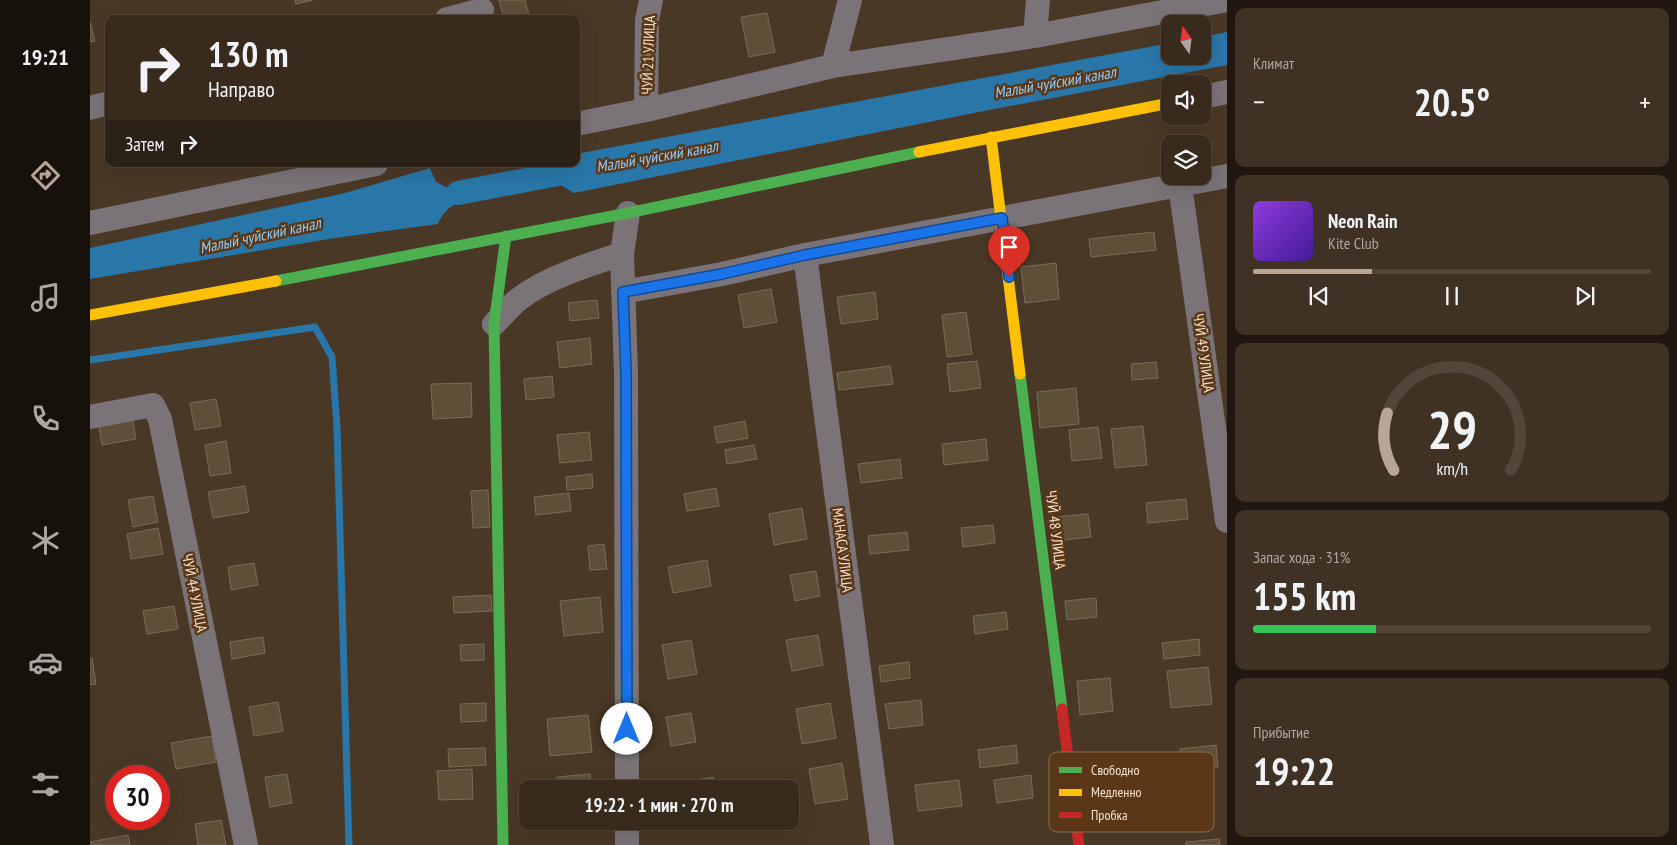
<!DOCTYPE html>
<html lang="ru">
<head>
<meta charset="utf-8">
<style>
	body { margin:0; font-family:"PT Sans Narrow",sans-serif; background:#3f3225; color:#f1f3f6; height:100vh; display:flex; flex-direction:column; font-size:19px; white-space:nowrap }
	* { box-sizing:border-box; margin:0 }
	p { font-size:16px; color:#aba7a3 }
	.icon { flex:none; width:28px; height:28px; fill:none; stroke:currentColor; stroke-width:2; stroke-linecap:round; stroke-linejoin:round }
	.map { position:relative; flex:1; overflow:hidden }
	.panel { display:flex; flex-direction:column; gap:8px; padding:8px; background:#1f170f; width:450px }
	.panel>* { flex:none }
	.banner { position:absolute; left:15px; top:15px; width:475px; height:152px; border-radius:10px; box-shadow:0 5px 20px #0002,0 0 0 1px #52463b; background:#382a1c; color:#f1f3f6; overflow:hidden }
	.needle { width:32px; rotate:346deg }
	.buttons { position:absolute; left:1071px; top:15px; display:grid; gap:10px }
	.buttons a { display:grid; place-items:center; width:50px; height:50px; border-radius:10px; background:#382a1c; box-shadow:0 5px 20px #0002,0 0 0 1px #52463b; font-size:25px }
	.speed { position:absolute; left:15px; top:765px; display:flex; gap:10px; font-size:25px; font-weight:700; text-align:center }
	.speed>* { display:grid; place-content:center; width:65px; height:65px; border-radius:50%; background:#382a1c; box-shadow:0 5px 20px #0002,0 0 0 1px #52463b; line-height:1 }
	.speed .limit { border:8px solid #d22; background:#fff; color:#111 }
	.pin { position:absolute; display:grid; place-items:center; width:42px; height:42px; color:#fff; margin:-51px -21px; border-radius:50% 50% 50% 0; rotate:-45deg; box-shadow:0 0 5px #0007 }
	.pin .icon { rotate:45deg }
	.me { position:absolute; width:55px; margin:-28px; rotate:0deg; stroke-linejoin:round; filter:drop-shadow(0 0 4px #0008) }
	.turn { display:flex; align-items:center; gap:18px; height:105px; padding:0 20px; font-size:22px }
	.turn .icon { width:65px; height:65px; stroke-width:2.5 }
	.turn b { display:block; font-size:35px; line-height:42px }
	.then { display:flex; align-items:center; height:48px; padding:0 20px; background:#0003; gap:10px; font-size:19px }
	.big { font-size:38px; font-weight:600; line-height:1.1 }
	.panel .tile { flex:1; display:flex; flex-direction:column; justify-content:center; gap:8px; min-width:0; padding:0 18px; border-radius:10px; background:#3f3225 }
	.panel .dial { align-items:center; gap:0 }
	.dial svg { height:130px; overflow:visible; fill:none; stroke:#52463b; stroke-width:7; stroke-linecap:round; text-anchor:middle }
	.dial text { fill:#f1f3f6; stroke:none }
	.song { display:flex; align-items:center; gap:15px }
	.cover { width:60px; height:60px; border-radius:8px; background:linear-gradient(135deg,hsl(270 70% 55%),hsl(260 70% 35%)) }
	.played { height:5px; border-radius:2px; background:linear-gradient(90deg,#b9a593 30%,#52463b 30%) }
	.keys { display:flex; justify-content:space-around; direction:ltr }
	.heat { display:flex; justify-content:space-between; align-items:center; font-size:28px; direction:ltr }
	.charge { height:8px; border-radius:4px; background:linear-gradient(90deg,#34c759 31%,#52463b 0) }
	.trip { position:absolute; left:429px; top:780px; width:280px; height:50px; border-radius:10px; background:#382a1c; box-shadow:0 5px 20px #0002,0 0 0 1px #52463b; font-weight:600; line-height:50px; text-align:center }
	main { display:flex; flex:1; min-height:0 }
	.menu { display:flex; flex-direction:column; width:90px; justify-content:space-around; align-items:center; background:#16110b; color:#aba7a3 }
	.menu .icon { width:35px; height:35px }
	.menu .current { color:#b9a593 }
	.menu b { font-size:22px; color:#f1f3f6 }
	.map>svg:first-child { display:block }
</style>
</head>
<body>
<main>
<nav class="menu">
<b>19:21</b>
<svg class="icon current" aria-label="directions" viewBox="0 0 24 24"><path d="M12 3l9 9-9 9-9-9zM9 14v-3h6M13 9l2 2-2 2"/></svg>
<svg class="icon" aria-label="music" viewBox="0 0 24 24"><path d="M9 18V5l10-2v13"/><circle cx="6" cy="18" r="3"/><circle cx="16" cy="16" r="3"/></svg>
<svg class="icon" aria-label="phone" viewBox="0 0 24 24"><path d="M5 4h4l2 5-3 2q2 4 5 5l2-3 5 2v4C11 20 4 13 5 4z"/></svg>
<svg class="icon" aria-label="climate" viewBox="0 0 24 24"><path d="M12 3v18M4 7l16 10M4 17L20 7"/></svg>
<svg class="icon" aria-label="car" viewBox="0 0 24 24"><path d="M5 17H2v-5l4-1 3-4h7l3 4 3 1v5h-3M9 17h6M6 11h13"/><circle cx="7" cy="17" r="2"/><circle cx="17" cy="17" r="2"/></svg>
<svg class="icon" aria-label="filters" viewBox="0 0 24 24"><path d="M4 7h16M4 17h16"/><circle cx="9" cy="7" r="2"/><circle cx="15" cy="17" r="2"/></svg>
</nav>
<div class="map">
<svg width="1137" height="845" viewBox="0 0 1137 845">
	<rect width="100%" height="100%" fill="#4a3826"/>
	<path fill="#2977a9" d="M 1137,32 L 1137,65 L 894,111 L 484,193 L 467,183 L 448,185 L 446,171 L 466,167 L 469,164 L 486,164 L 486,154 L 1080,43 L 1080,56 L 1112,56 L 1113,37 Z
		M 340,168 L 346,182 L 356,187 L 397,179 L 400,194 C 378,200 358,200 348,224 L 245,238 L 0,279 L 0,248 L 255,193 Z"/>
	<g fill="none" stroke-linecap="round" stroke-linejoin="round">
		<path stroke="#2977a9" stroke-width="7" d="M 0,360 L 225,327 L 242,357 L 247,427 L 259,845"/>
		<path stroke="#2977a9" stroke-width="24" d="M 368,193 L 478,172"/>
	</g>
	<path fill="#5e4f39" stroke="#796c5b" d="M 205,0 L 223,0 L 206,4 Z
		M 409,0 L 435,0 L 440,19 L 414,19 Z
		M 677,13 L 685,52 L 659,57 L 651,17 Z
		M 0,22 L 5,41 L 0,42 Z
		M 1064,232 L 1066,250 L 1001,257 L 999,239 Z
		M 966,263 L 969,299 L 935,303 L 931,267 Z
		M 681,289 L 687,322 L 654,328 L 648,295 Z
		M 785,292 L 788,319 L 751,324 L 747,297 Z
		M 507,300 L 509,318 L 480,321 L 478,303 Z
		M 876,312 L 882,354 L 857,357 L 852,315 Z
		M 500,338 L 502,364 L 470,368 L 467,342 Z
		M 887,361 L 891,388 L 860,392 L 857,364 Z
		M 1066,362 L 1068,378 L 1042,380 L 1041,364 Z
		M 800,366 L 803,384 L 749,390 L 747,373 Z
		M 462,376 L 464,397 L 436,400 L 434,379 Z
		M 381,383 L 382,417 L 343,419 L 341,384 Z
		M 986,388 L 989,424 L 950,428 L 947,392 Z
		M 126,399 L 131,426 L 105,430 L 100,403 Z
		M 42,416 L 46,439 L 12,445 L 8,422 Z
		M 655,421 L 658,438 L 627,443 L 624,427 Z
		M 1053,426 L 1057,465 L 1025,468 L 1021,429 Z
		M 1008,427 L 1012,458 L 982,461 L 979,430 Z
		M 499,432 L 502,460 L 470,463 L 467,435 Z
		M 896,439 L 898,460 L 854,465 L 852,444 Z
		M 136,441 L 141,473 L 120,476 L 115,445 Z
		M 664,445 L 667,459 L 637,464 L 635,450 Z
		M 810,459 L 812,478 L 771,483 L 768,464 Z
		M 502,474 L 503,488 L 477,490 L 476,477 Z
		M 155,486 L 159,512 L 123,518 L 118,492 Z
		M 626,488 L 629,506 L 597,511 L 594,494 Z
		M 398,490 L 400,527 L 383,528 L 381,491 Z
		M 479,493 L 481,511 L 446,515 L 444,497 Z
		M 63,496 L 68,522 L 43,527 L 38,500 Z
		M 1096,499 L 1098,519 L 1058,523 L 1056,503 Z
		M 712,508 L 717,539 L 684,545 L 679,514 Z
		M 998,514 L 1001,537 L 966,541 L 964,517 Z
		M 903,525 L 905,543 L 873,547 L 871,528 Z
		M 68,528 L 73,554 L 41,559 L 37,534 Z
		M 817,532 L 819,550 L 780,554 L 778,536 Z
		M 514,544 L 517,569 L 500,570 L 498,546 Z
		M 617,560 L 621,586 L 583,593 L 578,567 Z
		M 164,563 L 168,585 L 141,590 L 138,567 Z
		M 726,571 L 730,596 L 705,601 L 700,575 Z
		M 401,595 L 402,611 L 364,613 L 363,597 Z
		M 510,597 L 513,632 L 474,636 L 470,601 Z
		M 1006,598 L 1007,617 L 977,620 L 975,601 Z
		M 84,606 L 88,629 L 57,634 L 53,611 Z
		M 916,612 L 918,629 L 885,634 L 883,616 Z
		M 728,635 L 733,665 L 702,671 L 696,640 Z
		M 173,637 L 175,653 L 142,659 L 140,642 Z
		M 1109,639 L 1110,655 L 1074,659 L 1072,643 Z
		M 601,640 L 607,674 L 578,679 L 572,645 Z
		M 394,644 L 394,660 L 371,661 L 370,645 Z
		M 2,658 L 6,684 L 0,685 L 0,659 Z
		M 819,662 L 820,678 L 791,682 L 789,666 Z
		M 1118,667 L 1122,704 L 1081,708 L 1077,671 Z
		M 1020,678 L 1023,711 L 990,715 L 987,681 Z
		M 831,700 L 833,725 L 799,729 L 795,704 Z
		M 188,702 L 193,731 L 164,736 L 159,707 Z
		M 396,703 L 396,721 L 371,722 L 370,704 Z
		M 740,703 L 746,738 L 712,744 L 706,709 Z
		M 601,713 L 606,742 L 581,746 L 576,717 Z
		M 498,715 L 502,752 L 460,756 L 457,719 Z
		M 122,736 L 126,762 L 86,769 L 81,743 Z
		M 926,745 L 928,763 L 890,768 L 888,750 Z
		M 1126,745 L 1128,767 L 1092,771 L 1090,749 Z
		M 395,748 L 396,765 L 359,767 L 358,749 Z
		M 752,763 L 758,799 L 725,804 L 719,769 Z
		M 382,769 L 383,799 L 349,800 L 347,771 Z
		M 197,774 L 202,803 L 180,807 L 175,777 Z
		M 500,774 L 501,789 L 468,789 L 467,777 Z
		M 941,775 L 943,798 L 907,803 L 904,780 Z
		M 623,777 L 625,789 L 591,789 L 590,783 Z
		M 869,780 L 872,806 L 828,811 L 825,785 Z
		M 131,820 L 136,845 L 108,845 L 105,824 Z
		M 38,835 L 40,845 L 0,845 L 0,842 Z
		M 1129,839 L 1130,845 L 1096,845 L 1096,842 Z"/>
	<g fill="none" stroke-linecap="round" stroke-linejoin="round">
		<path stroke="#7a7478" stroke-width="24" d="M 357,19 L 392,10
			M 945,36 L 948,0
			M 743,66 L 760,0
			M 1112,97 L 1137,92
			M 0,108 L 19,103
			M 556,110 L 557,20 L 561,0
			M 486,124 L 556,110 L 743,66 L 945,36 L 1137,0
			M 1090,185 L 1137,521
			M 0,223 L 286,164
			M 715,255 L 792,845
			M 533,292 L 632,274 L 715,255 L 1137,176
			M 404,324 C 412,316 420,306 429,299 C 456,278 500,264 532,254
			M 0,417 L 63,405 L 70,419 L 156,845
			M 537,789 L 536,372 L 532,254 L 538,213
			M 537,821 L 537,845"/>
		<path stroke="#4caf50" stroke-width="11" d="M 186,281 L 538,213 L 829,152
			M 930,374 L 972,709
			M 413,845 L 404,324 L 416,236"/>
		<path stroke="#ffc107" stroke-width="11" d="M 901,137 L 930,374
			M 829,152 L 1080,103
			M 0,315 L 186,281"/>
		<path stroke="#c62828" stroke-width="11" d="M 972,709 L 989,845"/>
	</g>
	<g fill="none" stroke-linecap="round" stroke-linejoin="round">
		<defs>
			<path id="route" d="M 537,729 L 536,372 L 533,292 L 632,274 L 715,255 L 912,218 L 919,277"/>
		</defs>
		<use href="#route" stroke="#114b97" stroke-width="12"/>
		<use href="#route" stroke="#1a73e8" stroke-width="9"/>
	</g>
	<g text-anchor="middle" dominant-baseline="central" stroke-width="5" stroke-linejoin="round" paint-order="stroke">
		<g font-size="15" fill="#f5e0ce" stroke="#593717">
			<text transform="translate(558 55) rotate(-88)">ЧУЙ 21 УЛИЦА</text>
			<text transform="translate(1114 353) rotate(82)">ЧУЙ 49 УЛИЦА</text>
			<text transform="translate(966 530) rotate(83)">ЧУЙ 48 УЛИЦА</text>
			<text transform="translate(753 550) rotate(83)">МАНАСА УЛИЦА</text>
			<text transform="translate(105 593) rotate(79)">ЧУЙ 44 УЛИЦА</text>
		</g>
		<g font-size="16" font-style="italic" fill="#8fcbf9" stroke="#593717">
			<text transform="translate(965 82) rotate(-10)">Малый чуйский канал</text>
			<text transform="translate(567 156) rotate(-10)">Малый чуйский канал</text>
			<text transform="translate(170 235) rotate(-12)">Малый чуйский канал</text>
		</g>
	</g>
	<rect x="959" y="752" width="165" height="80" rx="8" fill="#593717" stroke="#886a4e" stroke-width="1"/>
	<rect x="969" y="767" width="23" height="6" fill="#4caf50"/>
	<rect x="969" y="789" width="23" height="7" fill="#ffc107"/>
	<rect x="969" y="812" width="23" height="6" fill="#c62828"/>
	<g font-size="14" fill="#f5e0ce">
		<text x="1001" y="775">Свободно</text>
		<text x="1001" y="797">Медленно</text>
		<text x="1001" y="820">Пробка</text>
	</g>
</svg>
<div class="buttons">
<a><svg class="needle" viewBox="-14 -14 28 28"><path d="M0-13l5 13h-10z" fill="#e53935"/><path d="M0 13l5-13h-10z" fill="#aba7a3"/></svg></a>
<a><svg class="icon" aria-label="sound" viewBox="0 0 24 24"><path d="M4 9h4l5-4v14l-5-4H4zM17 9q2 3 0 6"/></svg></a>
<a><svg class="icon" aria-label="layers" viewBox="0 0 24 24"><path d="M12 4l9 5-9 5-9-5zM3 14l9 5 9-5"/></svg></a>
</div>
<div class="speed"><div class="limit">30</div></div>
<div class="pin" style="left:919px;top:277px;background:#d93025"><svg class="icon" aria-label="arrive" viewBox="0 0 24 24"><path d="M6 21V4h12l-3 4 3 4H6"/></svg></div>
<svg class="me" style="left:537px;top:729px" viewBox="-20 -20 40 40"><circle r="19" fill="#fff"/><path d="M0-13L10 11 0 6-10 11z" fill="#1a73e8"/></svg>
<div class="trip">19:22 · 1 мин · 270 m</div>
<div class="banner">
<div class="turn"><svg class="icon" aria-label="right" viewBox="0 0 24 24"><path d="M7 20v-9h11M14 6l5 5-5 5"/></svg><div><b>130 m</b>Направо</div></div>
<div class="then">Затем<svg class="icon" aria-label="right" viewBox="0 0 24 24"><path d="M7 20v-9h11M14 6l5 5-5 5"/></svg></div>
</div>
</div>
<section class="panel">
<div class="tile"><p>Климат</p>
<div class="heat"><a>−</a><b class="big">20.5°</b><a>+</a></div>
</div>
<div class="tile">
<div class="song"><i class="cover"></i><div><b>Neon Rain</b><p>Kite Club</p></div></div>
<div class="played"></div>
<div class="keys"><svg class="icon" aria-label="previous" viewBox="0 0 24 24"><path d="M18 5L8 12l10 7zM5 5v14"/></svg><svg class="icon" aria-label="pause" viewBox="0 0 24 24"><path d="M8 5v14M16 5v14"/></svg><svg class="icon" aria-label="next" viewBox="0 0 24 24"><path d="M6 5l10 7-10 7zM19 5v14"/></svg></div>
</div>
<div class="tile dial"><svg viewBox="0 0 100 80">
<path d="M14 69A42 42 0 1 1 86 69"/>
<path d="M14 69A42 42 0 0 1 10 34" stroke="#b9a593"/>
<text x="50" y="56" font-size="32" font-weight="700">29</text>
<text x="50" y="72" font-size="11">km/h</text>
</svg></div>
<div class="tile"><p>Запас хода · 31%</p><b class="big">155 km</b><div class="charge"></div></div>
<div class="tile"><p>Прибытие</p><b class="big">19:22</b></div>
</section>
</main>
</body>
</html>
